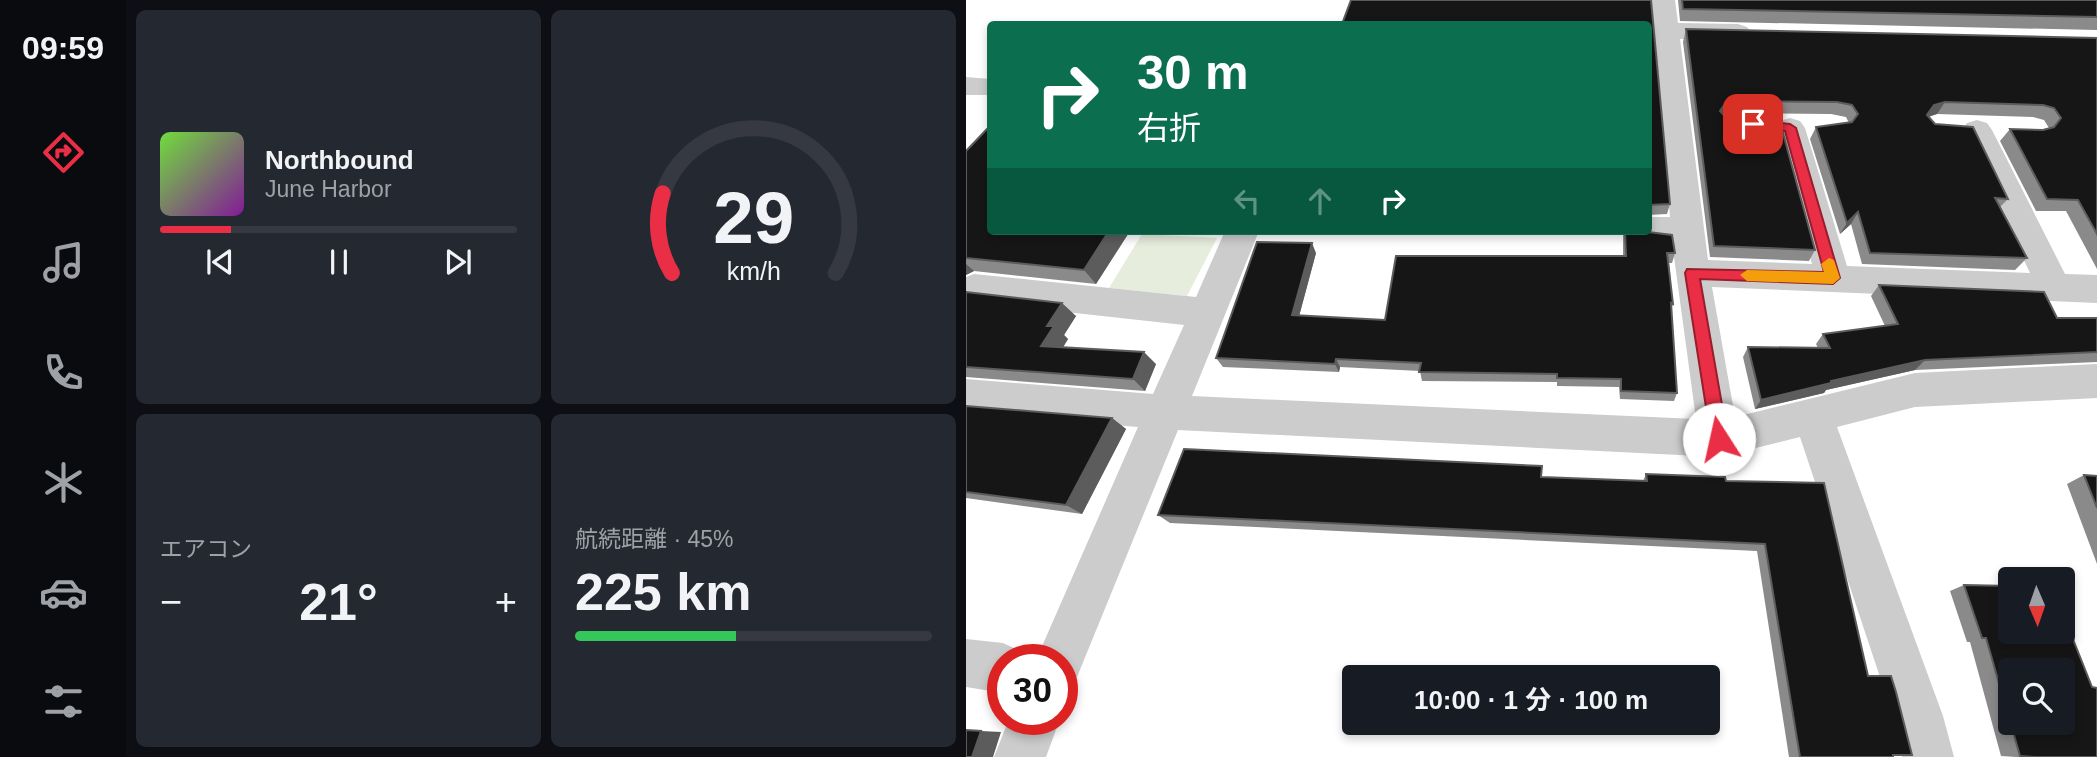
<!DOCTYPE html>
<html lang="ja">
<head>
<meta charset="utf-8">
<style>
	body { margin:0; font-family:Helvetica,"Noto Sans JP",sans-serif; background:#242831; color:#f1f3f6; height:100vh; display:flex; flex-direction:column; font-size:26px; white-space:nowrap }
	* { box-sizing:border-box; margin:0 }
	p { font-size:23px; color:#9ea1a6 }
	.icon { flex:none; width:38px; height:38px; fill:none; stroke:currentColor; stroke-width:2; stroke-linecap:round; stroke-linejoin:round }
	.map { position:relative; flex:1; overflow:hidden }
	.panel { display:flex; flex-direction:column; gap:10px; padding:10px; background:#0d0f14; width:840px }
	.panel>* { flex:none }
	.banner { position:absolute; left:21px; top:21px; width:665px; height:214px; border-radius:7px; box-shadow:0 4px 10px #0003; background:#0b6e4f; color:#fff; overflow:hidden }
	.needle { width:46px; rotate:178deg }
	.buttons { position:absolute; left:1032px; top:567px; display:grid; gap:14px }
	.buttons a { display:grid; place-items:center; width:77px; height:77px; border-radius:7px; background:#171b24; box-shadow:0 4px 10px #0003; font-size:35px }
	.speed { position:absolute; left:21px; top:644px; display:flex; gap:14px; font-size:35px; font-weight:700; text-align:center }
	.speed>* { display:grid; place-content:center; width:91px; height:91px; border-radius:50%; background:#171b24; box-shadow:0 4px 10px #0003; line-height:1 }
	.speed .limit { border:10px solid #d22; background:#fff; color:#111 }
	.pin { position:absolute; display:grid; place-items:center; width:60px; height:60px; color:#fff; margin:-30px; border-radius:14px; box-shadow:0 4px 10px #0006 }
	.me { position:absolute; width:77px; margin:-38px; rotate:350deg; stroke-linejoin:round; filter:drop-shadow(0 0 5px #0008) }
	.turn { display:flex; align-items:center; gap:24px; height:147px; padding:0 35px; font-size:32px }
	.turn .icon { width:91px; height:91px; stroke-width:2.5 }
	.turn b { display:block; font-size:49px; line-height:60px }
	.lanes { display:flex; align-items:center; height:66px; padding:0 35px; background:#0003; justify-content:center; gap:35px; direction:ltr }
	.lanes .off { opacity:.35 }
	.big { font-size:52px; font-weight:700; line-height:1.1 }
	.panel .widget { flex:1; display:flex; flex-direction:column; justify-content:center; gap:10px; min-width:0; padding:0 24px; border-radius:10px; background:#242831 }
	.panel .dial { align-items:center; gap:0 }
	.dial svg { height:182px; overflow:visible; fill:none; stroke:#363941; stroke-width:7; stroke-linecap:round; text-anchor:middle }
	.dial text { fill:#f1f3f6; stroke:none }
	.song { display:flex; align-items:center; gap:21px }
	.cover { width:84px; height:84px; border-radius:10px; background:linear-gradient(135deg,hsl(100 70% 55%),hsl(290 70% 35%)) }
	.played { height:7px; border-radius:4px; background:linear-gradient(90deg,#ea2e45 20%,#363941 20%) }
	.keys { display:flex; justify-content:space-around; direction:ltr }
	.heat { display:flex; justify-content:space-between; align-items:center; font-size:38px; direction:ltr }
	.charge { height:10px; border-radius:5px; background:linear-gradient(90deg,#34c759 45%,#363941 0) }
	.panel .tiles { flex:1; display:grid; gap:10px; grid-template-columns:repeat(2,1fr) }
	.trip { position:absolute; left:376px; top:665px; width:378px; height:70px; border-radius:7px; background:#171b24; box-shadow:0 4px 10px #0003; font-weight:700; line-height:70px; text-align:center }
	main { display:flex; flex:1; min-height:0 }
	.tab-bar { display:flex; flex-direction:column; width:126px; justify-content:space-around; align-items:center; background:#090b0e; color:#9ea1a6 }
	.tab-bar .icon { width:49px; height:49px }
	.tab-bar .current { color:#ea2e45 }
	.tab-bar b { font-size:32px; color:#f1f3f6 }
	.map>svg:first-child { display:block }
</style>
</head>
<body>
<main>
<nav class="tab-bar">
<b>09:59</b>
<svg class="icon current" aria-label="directions" viewBox="0 0 24 24"><path d="M12 3l9 9-9 9-9-9zM9 14v-3h6M13 9l2 2-2 2"/></svg>
<svg class="icon" aria-label="music" viewBox="0 0 24 24"><path d="M9 18V5l10-2v13"/><circle cx="6" cy="18" r="3"/><circle cx="16" cy="16" r="3"/></svg>
<svg class="icon" aria-label="phone" viewBox="0 0 24 24"><path d="M5 4h4l2 5-3 2q2 4 5 5l2-3 5 2v4C11 20 4 13 5 4z"/></svg>
<svg class="icon" aria-label="climate" viewBox="0 0 24 24"><path d="M12 3v18M4 7l16 10M4 17L20 7"/></svg>
<svg class="icon" aria-label="car" viewBox="0 0 24 24"><path d="M5 17H2v-5l4-1 3-4h7l3 4 3 1v5h-3M9 17h6M6 11h13"/><circle cx="7" cy="17" r="2"/><circle cx="17" cy="17" r="2"/></svg>
<svg class="icon" aria-label="filters" viewBox="0 0 24 24"><path d="M4 7h16M4 17h16"/><circle cx="9" cy="7" r="2"/><circle cx="15" cy="17" r="2"/></svg>
</nav>
<section class="panel">
<div class="tiles">
<div class="widget">
<div class="song"><i class="cover"></i><div><b>Northbound</b><p>June Harbor</p></div></div>
<div class="played"></div>
<div class="keys"><svg class="icon" aria-label="previous" viewBox="0 0 24 24"><path d="M18 5L8 12l10 7zM5 5v14"/></svg><svg class="icon" aria-label="pause" viewBox="0 0 24 24"><path d="M8 5v14M16 5v14"/></svg><svg class="icon" aria-label="next" viewBox="0 0 24 24"><path d="M6 5l10 7-10 7zM19 5v14"/></svg></div>
</div>
<div class="widget dial"><svg viewBox="0 0 100 80">
<path d="M14 69A42 42 0 1 1 86 69"/>
<path d="M14 69A42 42 0 0 1 10 34" stroke="#ea2e45"/>
<text x="50" y="56" font-size="32" font-weight="700">29</text>
<text x="50" y="72" font-size="11">km/h</text>
</svg></div>
<div class="widget"><p>エアコン</p>
<div class="heat"><a>−</a><b class="big">21°</b><a>+</a></div>
</div>
<div class="widget"><p>航続距離 · 45%</p><b class="big">225 km</b><div class="charge"></div></div>
</div>
</section>
<div class="map">
<svg width="1131" height="757" viewBox="0 0 1131 757">
	<rect width="100%" height="100%" fill="#fff"/>
	<path fill="#e6eddd" d="M 176,234 L 251,238 L 221,296 L 143,288 Z"/>
	<g fill="none" stroke-linecap="round" stroke-linejoin="round">
		<path fill="#ccc" fill-rule="evenodd" d="M 685,0 L 709,0 L 712,23 L 772,24 L 781,27 L 785,32 L 781,37 L 772,40 L 714,39 L 742,260 L 846,264 L 809,128 L 814,121 L 824,118 L 834,121 L 839,128 L 881,266 L 1064,273 L 996,130 L 1001,123 L 1011,120 L 1021,123 L 1026,130 L 1099,274 L 1131,275 L 1131,303 L 746,287 L 769,417 L 949,373 L 1131,364 L 1131,398 L 949,407 L 871,427 L 977,716 L 988,757 L 936,757 L 927,716 L 834,437 L 753,457 L 212,430 L 111,677 L 96,683 L 96,660 L 70,660 L 172,427 L 0,413 L 0,379 L 187,394 L 218,325 L 8,302 L 0,299 L 0,277 L 8,274 L 230,297 L 259,231 L 293,231 L 226,396 L 730,419 L 706,242 L 682,241 L 670,238 L 667,231 L 682,231 L 682,217 L 704,217 Z
			M 0,77 L 24,79 L 24,95 L 0,95 Z
			M 0,639 L 37,643 L 54,651 L 58,660 L 37,660 L 37,693 L 0,687 Z
			M 43,719 L 94,719 L 80,757 L 28,757 Z"/>
	</g>
	<path fill="#8a8a8a" d="M 685,0 L 704,204 L 701,214 L 682,215 L 682,24 Z
		M 712,0 L 1131,0 L 1131,30 L 714,21 Z
		M 720,29 L 1131,38 L 1131,269 L 1100,211 L 1070,211 L 1034,141 L 1044,129 L 1077,130 L 1083,128 L 1078,120 L 1067,117 L 971,114 L 963,117 L 969,124 L 1042,199 L 1034,207 L 1061,258 L 1049,270 L 896,264 L 885,224 L 874,234 L 844,139 L 850,127 L 883,123 L 880,117 L 865,114 L 758,113 L 757,114 L 849,250 L 843,261 L 744,257 L 717,42 Z
		M 0,151 L 164,231 L 130,284 L 8,271 L 0,275 Z
		M 657,231 L 674,231 L 709,253 L 706,263 L 703,263 L 707,304 L 705,310 L 711,393 L 708,401 L 654,399 L 653,387 L 591,386 L 591,382 L 456,381 L 454,371 L 374,367 L 373,372 L 257,367 L 250,358 L 350,253 L 333,316 L 419,320 L 657,256 Z
		M 913,285 L 1091,318 L 1131,318 L 1131,362 L 949,370 L 860,390 L 858,393 L 789,409 L 777,357 L 782,347 L 852,348 L 850,344 L 857,334 L 919,326 L 905,296 Z
		M 0,292 L 110,316 L 98,335 L 102,339 L 97,347 L 190,364 L 179,391 L 0,377 Z
		M 0,406 L 146,418 L 160,429 L 116,514 L 0,498 Z
		M 680,474 L 760,481 L 902,676 L 927,757 L 823,757 L 791,551 L 204,523 L 192,515 L 575,477 L 677,481 Z
		M 1118,475 L 1131,476 L 1131,564 L 1101,484 Z
		M 998,585 L 1131,757 L 1050,757 L 1035,756 L 1004,642 L 1001,642 L 984,591 Z"/>
	<path fill="#5c5c5c" d="M 761,101 L 758,113 L 750,123 L 754,111 Z
		M 979,102 L 971,114 L 960,117 L 953,127 L 968,105 Z
		M 892,212 L 885,224 L 874,234 L 881,223 Z
		M 143,231 L 164,231 L 130,284 L 118,270 Z
		M 346,243 L 350,253 L 331,324 L 326,315 Z
		M 0,264 L 8,271 L 0,275 Z
		M 96,303 L 110,316 L 98,335 L 102,339 L 90,359 L 75,346 L 81,326 Z
		M 178,352 L 190,364 L 179,391 L 167,379 Z
		M 370,359 L 374,367 L 373,372 L 369,364 Z
		M 959,360 L 949,370 L 860,390 L 858,393 L 789,409 L 795,400 L 865,381 Z
		M 146,418 L 160,429 L 116,514 L 100,505 Z
		M 15,731 L 35,732 L 27,757 L 6,757 Z"/>
	<path fill="#161616" stroke="#5c5c5c" stroke-width="2" fill-rule="evenodd" d="M 385,0 L 685,0 L 704,204 L 682,205 L 682,24 L 376,24 Z
		M 716,0 L 1131,0 L 1131,17 L 717,9 Z
		M 720,29 L 1131,38 L 1131,234 L 1112,200 L 1081,199 L 1044,129 L 1077,130 L 1088,127 L 1095,118 L 1088,108 L 1077,105 L 979,102 L 968,105 L 961,115 L 969,124 L 1007,127 L 1042,199 L 1029,198 L 1061,258 L 904,253 L 892,212 L 881,223 L 850,127 L 886,122 L 892,114 L 886,105 L 871,102 L 761,101 L 754,111 L 762,120 L 815,126 L 849,250 L 748,246 Z
		M 21,129 L 24,129 L 24,231 L 143,231 L 118,270 L 0,258 L 0,151 Z
		M 659,231 L 674,231 L 706,235 L 709,253 L 701,253 L 707,304 L 705,303 L 711,393 L 655,391 L 655,379 L 591,378 L 591,374 L 453,372 L 455,363 L 370,359 L 369,364 L 250,358 L 291,242 L 346,243 L 326,315 L 419,320 L 430,256 L 660,256 Z
		M 913,285 L 1078,292 L 1091,318 L 1131,318 L 1131,352 L 959,360 L 865,381 L 865,383 L 795,400 L 782,347 L 864,348 L 857,334 L 932,324 Z
		M 0,292 L 96,303 L 81,326 L 88,326 L 75,346 L 178,352 L 167,379 L 0,367 Z
		M 0,406 L 146,418 L 100,505 L 0,492 Z
		M 218,449 L 576,466 L 575,477 L 681,481 L 680,474 L 759,477 L 760,481 L 858,483 L 902,676 L 925,676 L 930,692 L 946,755 L 927,755 L 927,757 L 834,757 L 799,544 L 192,515 Z
		M 1118,475 L 1131,476 L 1131,508 Z
		M 998,585 L 1045,586 L 1045,632 L 1097,632 L 1097,614 L 1126,687 L 1131,688 L 1131,757 L 1069,757 L 1054,756 L 1020,638 L 1016,638 ZM 1045,670 L 1097,670 L 1097,723 L 1045,723 Z
		M 0,730 L 15,731 L 6,757 L 0,757 Z"/>
	<path fill="#ea2e45" stroke="#981e2d" stroke-width="2" d="M 787,120 L 824,124 L 830,128 L 874,278 L 867,284 L 734,279 L 762,439 L 759,444 L 753,447 L 747,444 L 745,439 L 719,273 L 721,269 L 858,272 L 819,131 L 783,127 L 783,121 Z"/>
	<path fill="#f59e0b" d="M 863,258 L 868,260 L 874,278 L 867,284 L 781,281 L 774,275 L 781,270 L 858,272 L 855,264 Z"/>
</svg>
<div class="buttons">
<a><svg class="needle" viewBox="-14 -14 28 28"><path d="M0-13l5 13h-10z" fill="#e53935"/><path d="M0 13l5-13h-10z" fill="#9ea1a6"/></svg></a>
<a><svg class="icon" aria-label="search" viewBox="0 0 24 24"><circle cx="10" cy="10" r="6"/><path d="M15 15l6 6"/></svg></a>
</div>
<div class="speed"><div class="limit">30</div></div>
<div class="pin" style="left:787px;top:124px;background:#d93025"><svg class="icon" aria-label="arrive" viewBox="0 0 24 24"><path d="M6 21V4h12l-3 4 3 4H6"/></svg></div>
<svg class="me" style="left:753px;top:439px" viewBox="-20 -20 40 40"><circle r="19" fill="#fff"/><path d="M0-13L10 11 0 6-10 11z" fill="#ea2e45"/></svg>
<div class="trip">10:00 · 1 分 · 100 m</div>
<div class="banner">
<div class="turn"><svg class="icon" aria-label="right" viewBox="0 0 24 24"><path d="M7 20v-9h11M14 6l5 5-5 5"/></svg><div><b>30 m</b>右折</div></div>
<div class="lanes"><svg class="icon off" aria-label="left" viewBox="0 0 24 24"><path d="M17 20v-9H6M10 6l-5 5 5 5"/></svg><svg class="icon off" aria-label="ahead" viewBox="0 0 24 24"><path d="M12 20V5M6 11l6-6 6 6"/></svg><svg class="icon" aria-label="right" viewBox="0 0 24 24"><path d="M7 20v-9h11M14 6l5 5-5 5"/></svg></div>
</div>
</div>
</main>
</body>
</html>
